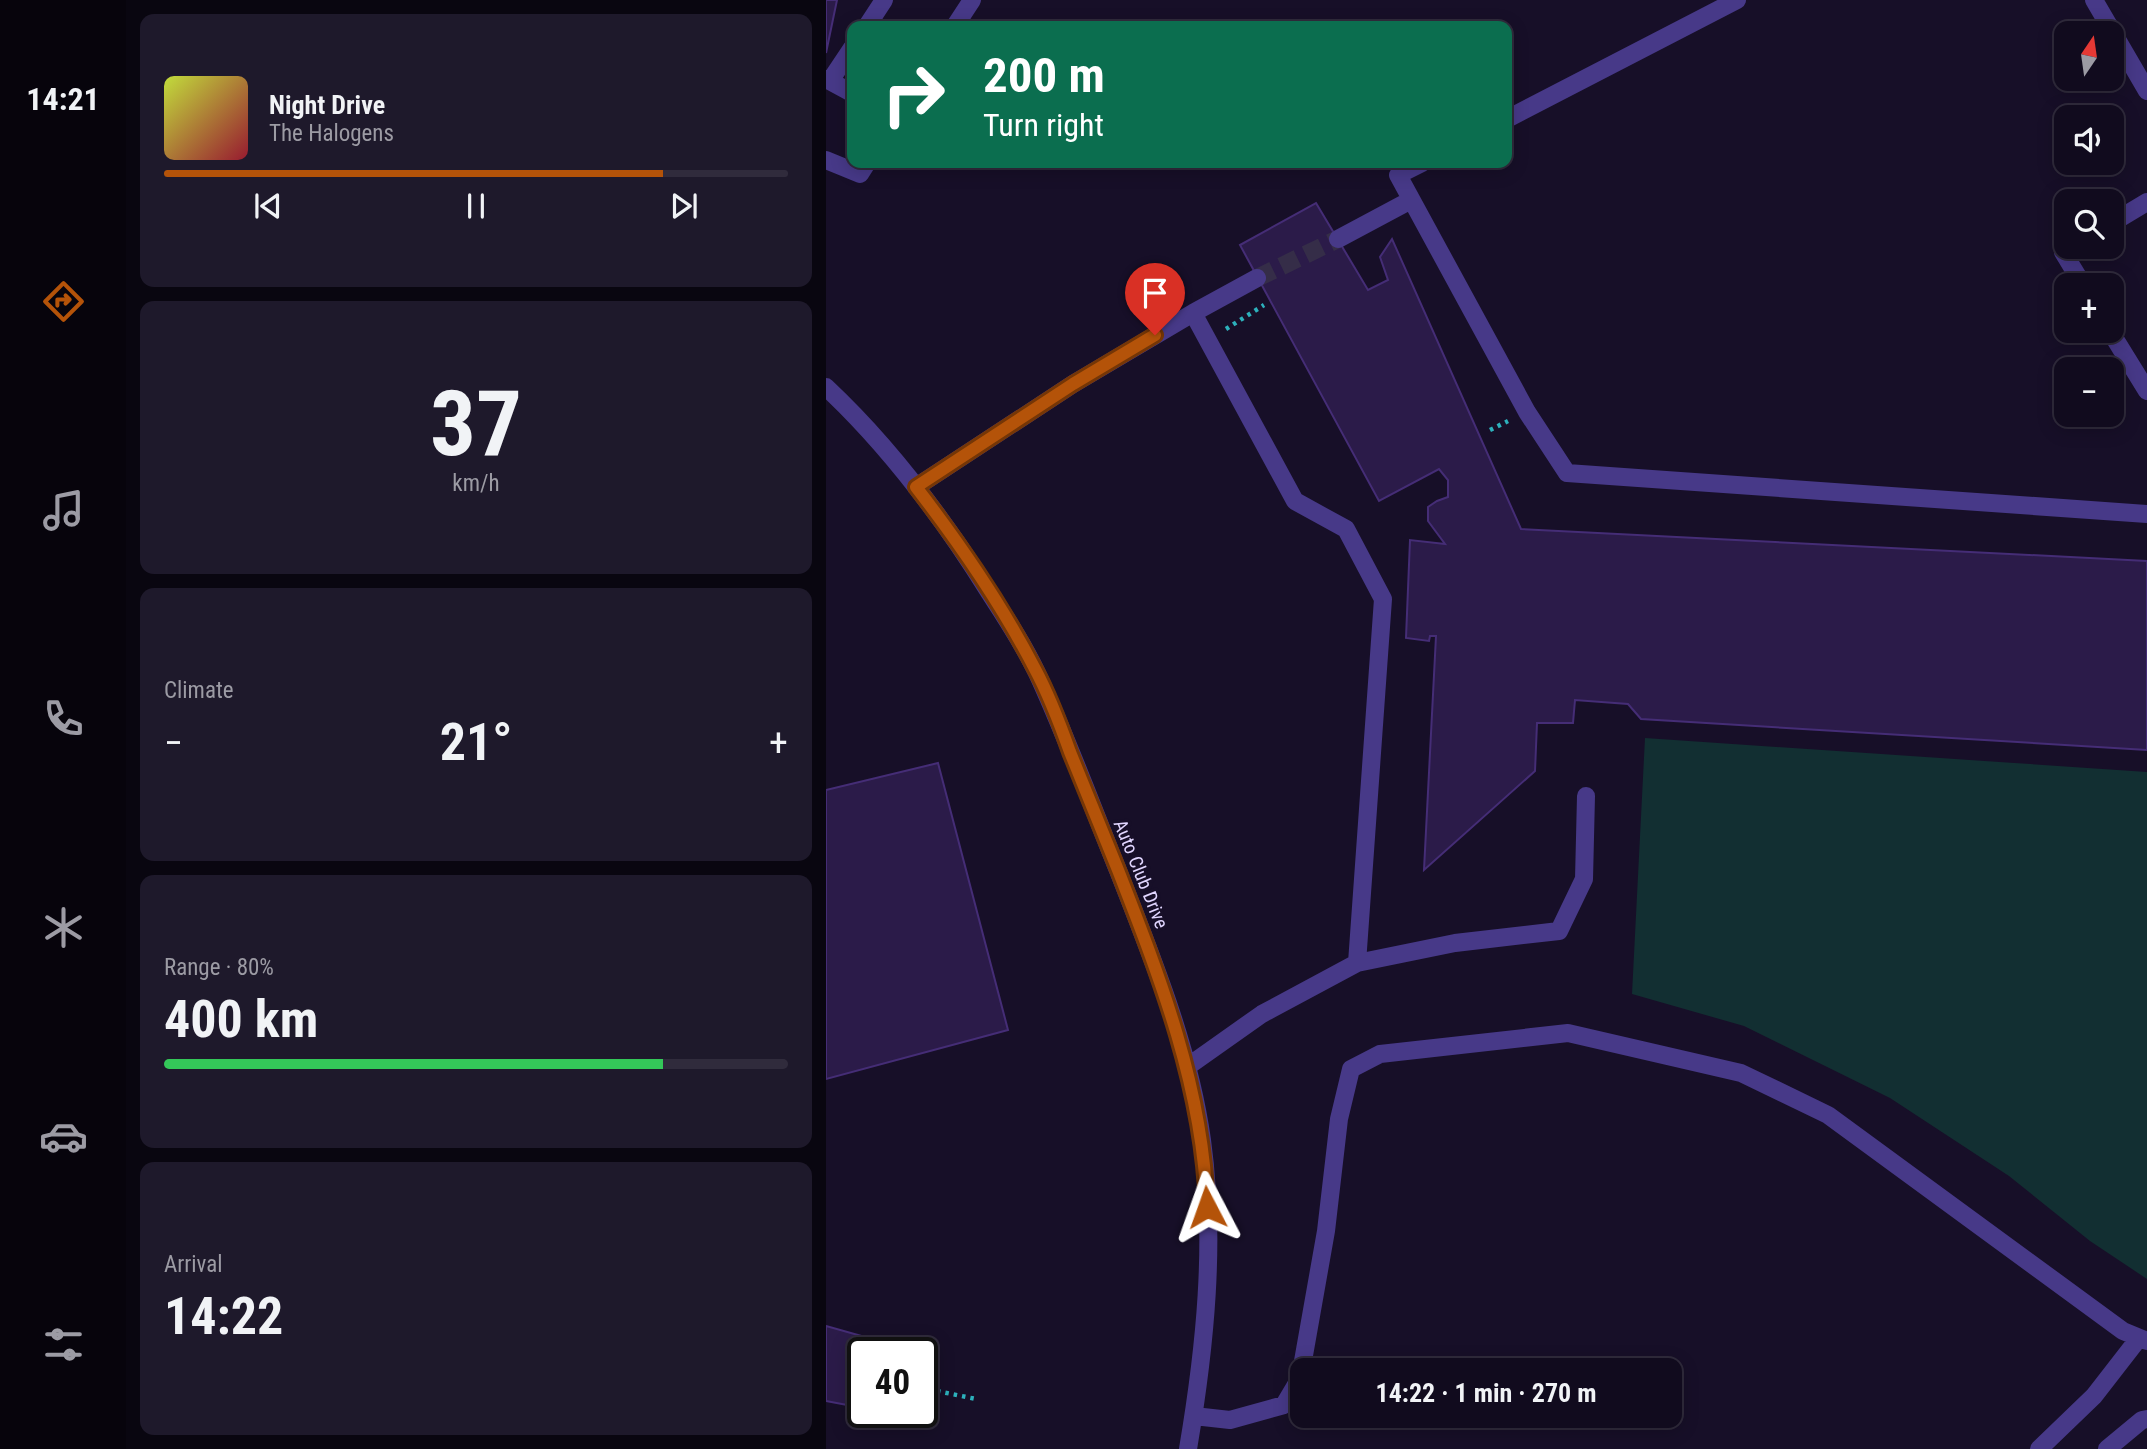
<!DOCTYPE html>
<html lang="en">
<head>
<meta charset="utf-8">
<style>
	body { margin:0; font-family:"Roboto Condensed",sans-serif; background:#1e192b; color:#f1f3f6; height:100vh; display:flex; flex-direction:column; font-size:26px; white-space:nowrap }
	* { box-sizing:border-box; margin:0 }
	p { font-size:23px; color:#9c9ba4 }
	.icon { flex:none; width:38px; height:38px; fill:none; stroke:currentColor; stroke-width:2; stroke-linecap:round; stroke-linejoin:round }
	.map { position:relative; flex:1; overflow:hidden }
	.panel { display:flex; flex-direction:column; gap:14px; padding:14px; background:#090610; width:700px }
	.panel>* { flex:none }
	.top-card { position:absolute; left:21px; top:21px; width:665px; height:147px; border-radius:14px; box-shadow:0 4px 18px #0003,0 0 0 2px #302b3c; background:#0b6e4f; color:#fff; overflow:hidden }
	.needle { width:46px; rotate:13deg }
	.controls { position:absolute; left:1228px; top:21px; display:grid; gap:14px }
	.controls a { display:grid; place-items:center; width:70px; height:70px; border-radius:14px; background:#110b1e; box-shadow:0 4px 18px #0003,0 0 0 2px #302b3c; font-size:35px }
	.speed { position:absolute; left:21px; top:1337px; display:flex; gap:14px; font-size:35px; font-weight:700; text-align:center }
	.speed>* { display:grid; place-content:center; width:91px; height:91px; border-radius:50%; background:#110b1e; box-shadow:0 4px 18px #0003,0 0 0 2px #302b3c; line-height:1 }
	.speed .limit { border:4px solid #111; border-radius:10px; background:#fff; color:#111 }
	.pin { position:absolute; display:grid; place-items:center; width:60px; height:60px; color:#fff; margin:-72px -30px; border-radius:50% 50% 50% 0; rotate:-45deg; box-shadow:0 0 7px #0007 }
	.pin .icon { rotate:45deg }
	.me { position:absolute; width:77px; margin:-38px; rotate:356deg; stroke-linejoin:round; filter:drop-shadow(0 0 5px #0008) }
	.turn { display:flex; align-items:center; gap:24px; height:147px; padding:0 21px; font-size:32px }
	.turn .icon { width:91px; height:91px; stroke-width:2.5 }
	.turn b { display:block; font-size:49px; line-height:60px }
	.big { font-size:52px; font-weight:700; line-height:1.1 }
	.panel .widget { flex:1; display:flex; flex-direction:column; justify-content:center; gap:10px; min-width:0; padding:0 24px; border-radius:14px; background:#1e192b }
	.panel .dial { align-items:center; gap:0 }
	.dial b { font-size:91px; line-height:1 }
	.song { display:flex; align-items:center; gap:21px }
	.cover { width:84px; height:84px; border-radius:10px; background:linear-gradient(135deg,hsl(70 70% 55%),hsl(350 70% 35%)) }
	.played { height:7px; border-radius:4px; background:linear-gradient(90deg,#b45309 80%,#302b3c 80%) }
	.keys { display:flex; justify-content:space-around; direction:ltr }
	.heat { display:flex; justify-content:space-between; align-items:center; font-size:38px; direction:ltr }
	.charge { height:10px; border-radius:5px; background:linear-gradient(90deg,#34c759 80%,#302b3c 0) }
	.trip { position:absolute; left:464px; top:1358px; width:392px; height:70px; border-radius:14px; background:#110b1e; box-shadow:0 4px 18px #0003,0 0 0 2px #302b3c; font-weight:700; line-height:70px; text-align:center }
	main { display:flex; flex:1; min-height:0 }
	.tab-bar { display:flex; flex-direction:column; width:126px; justify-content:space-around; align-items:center; background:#07040c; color:#9c9ba4 }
	.tab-bar .icon { width:49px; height:49px }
	.tab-bar .selected { color:#b45309 }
	.tab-bar b { font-size:32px; color:#f1f3f6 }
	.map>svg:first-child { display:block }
</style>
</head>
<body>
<main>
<nav class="tab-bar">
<b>14:21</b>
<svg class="icon selected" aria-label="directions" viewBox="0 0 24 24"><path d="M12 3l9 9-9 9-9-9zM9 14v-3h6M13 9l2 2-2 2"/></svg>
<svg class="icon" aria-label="music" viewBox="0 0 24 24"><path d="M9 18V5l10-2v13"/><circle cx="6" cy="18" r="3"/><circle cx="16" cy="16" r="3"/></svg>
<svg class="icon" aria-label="phone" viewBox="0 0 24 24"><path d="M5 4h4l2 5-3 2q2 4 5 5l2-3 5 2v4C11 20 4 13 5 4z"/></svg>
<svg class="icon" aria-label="climate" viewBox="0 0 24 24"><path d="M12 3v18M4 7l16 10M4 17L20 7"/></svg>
<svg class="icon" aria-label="car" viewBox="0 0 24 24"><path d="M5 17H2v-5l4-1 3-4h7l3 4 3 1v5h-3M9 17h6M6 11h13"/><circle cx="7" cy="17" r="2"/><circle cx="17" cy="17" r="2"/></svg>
<svg class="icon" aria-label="filters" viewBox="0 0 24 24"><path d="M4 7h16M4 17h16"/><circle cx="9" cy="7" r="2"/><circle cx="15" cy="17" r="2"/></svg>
</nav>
<section class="panel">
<div class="widget">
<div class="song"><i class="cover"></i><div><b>Night Drive</b><p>The Halogens</p></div></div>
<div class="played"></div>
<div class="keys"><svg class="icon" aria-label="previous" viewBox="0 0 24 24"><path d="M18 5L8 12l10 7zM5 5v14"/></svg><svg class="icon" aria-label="pause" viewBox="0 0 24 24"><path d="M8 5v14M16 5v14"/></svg><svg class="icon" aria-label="next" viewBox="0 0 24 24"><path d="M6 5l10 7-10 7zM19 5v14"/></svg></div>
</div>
<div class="widget dial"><b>37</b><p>km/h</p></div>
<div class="widget"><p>Climate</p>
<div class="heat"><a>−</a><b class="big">21°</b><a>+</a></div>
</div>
<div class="widget"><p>Range · 80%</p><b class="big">400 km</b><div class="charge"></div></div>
<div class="widget"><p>Arrival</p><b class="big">14:22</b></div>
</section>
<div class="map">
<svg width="1321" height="1449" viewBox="0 0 1321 1449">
	<rect width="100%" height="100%" fill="#170f28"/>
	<path fill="#122f32" d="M 819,738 L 1321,772 L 1321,1279 L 1264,1241 L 1183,1176 L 1064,1098 L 918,1026 L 806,994 Z"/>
	<path fill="#2b1b49" stroke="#452d76" stroke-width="2" d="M 0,0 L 11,0 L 0,53 Z
		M 490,203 L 542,290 L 562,280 L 554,257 L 566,239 L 695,529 L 1321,561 L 1321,750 L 815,719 L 802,704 L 749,700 L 747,723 L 711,723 L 709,771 L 598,870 L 610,636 L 604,636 L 603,641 L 580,638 L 584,540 L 619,544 L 602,521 L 602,507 L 611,501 L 622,497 L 622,480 L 613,469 L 553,501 L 414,245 Z
		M 112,763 L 182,1030 L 0,1079 L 0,790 Z
		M 0,1326 L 78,1348 L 77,1353 L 37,1353 L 37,1408 L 0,1401 Z"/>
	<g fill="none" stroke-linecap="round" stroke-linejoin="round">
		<path stroke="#352d48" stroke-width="18" stroke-dasharray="18 9" stroke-linecap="butt" d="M 431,278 L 512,239"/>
		<path stroke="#2db1bc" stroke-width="4.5" stroke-dasharray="3.5 5" stroke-linecap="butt" d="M 400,329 L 438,305
			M 664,430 L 682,421
			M 111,1391 L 150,1399"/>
		<path stroke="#473988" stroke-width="18" d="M 1268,0 L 1321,91
			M 41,26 L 58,0
			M 129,26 L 146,0
			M 0,79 L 26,93
			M 4,81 L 26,48
			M 681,119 L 911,0
			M 0,160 L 34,174 L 41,163
			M 596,163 L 572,175 L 701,412 L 741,473 L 1321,514
			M 1286,223 L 1321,202
			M 512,239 L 585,200
			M 1247,247 L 1237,252 L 1257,285
			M 367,313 L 469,501 L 520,529 L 557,599 L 531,963
			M 1284,331 L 1321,391
			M 0,387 C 64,447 117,518 163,592 C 180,618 198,645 211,673 C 241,738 266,806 293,873 C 327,960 363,1047 376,1140 C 390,1243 379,1348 362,1449
			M 90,487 L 247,384 L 367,313 L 431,278
			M 361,1067 L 436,1014 L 531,963 L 629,943 L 733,931 L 758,879 L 760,796
			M 368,1416 L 404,1420 L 458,1405 L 474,1378 L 500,1231 L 513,1119 L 525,1069 L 554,1054 L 742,1033 L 915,1073 L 1002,1115 L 1297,1331 L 1321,1341
			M 1213,1449 L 1268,1396 L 1313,1338
			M 1281,1449 L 1316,1420 L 1321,1419"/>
	</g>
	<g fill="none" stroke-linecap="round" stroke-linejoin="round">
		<defs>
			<path id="route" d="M 329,335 L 247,384 L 90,487 C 134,544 176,605 209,669 C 223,695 234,724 244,752 C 260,792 276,831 292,870 C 335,980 377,1088 381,1207"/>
		</defs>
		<use href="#route" stroke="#753606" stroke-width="18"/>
		<use href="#route" stroke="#b45309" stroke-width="12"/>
	</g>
	<g text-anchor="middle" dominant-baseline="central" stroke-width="7" stroke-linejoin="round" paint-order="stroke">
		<g font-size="19" fill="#e1d6ff" stroke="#170f28">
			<text transform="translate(315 874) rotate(68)">Auto Club Drive</text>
		</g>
	</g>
</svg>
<div class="controls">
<a><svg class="needle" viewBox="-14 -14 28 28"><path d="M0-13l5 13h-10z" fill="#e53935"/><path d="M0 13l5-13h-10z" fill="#9c9ba4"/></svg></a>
<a><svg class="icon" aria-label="sound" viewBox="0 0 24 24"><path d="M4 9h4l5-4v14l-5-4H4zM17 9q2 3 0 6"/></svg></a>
<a><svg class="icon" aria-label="search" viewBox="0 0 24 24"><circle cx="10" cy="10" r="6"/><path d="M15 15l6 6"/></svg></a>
<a>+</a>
<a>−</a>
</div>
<div class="speed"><div class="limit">40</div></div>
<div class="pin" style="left:329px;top:335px;background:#d93025"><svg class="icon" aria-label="arrive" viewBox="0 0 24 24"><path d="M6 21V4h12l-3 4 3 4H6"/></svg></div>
<svg class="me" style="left:381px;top:1207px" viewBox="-20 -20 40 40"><path d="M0-17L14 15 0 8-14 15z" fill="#b45309" stroke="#fff" stroke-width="4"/></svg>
<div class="trip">14:22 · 1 min · 270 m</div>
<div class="top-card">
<div class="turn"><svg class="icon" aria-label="right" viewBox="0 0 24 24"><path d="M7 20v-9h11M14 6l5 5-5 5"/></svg><div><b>200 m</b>Turn right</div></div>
</div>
</div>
</main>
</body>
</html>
